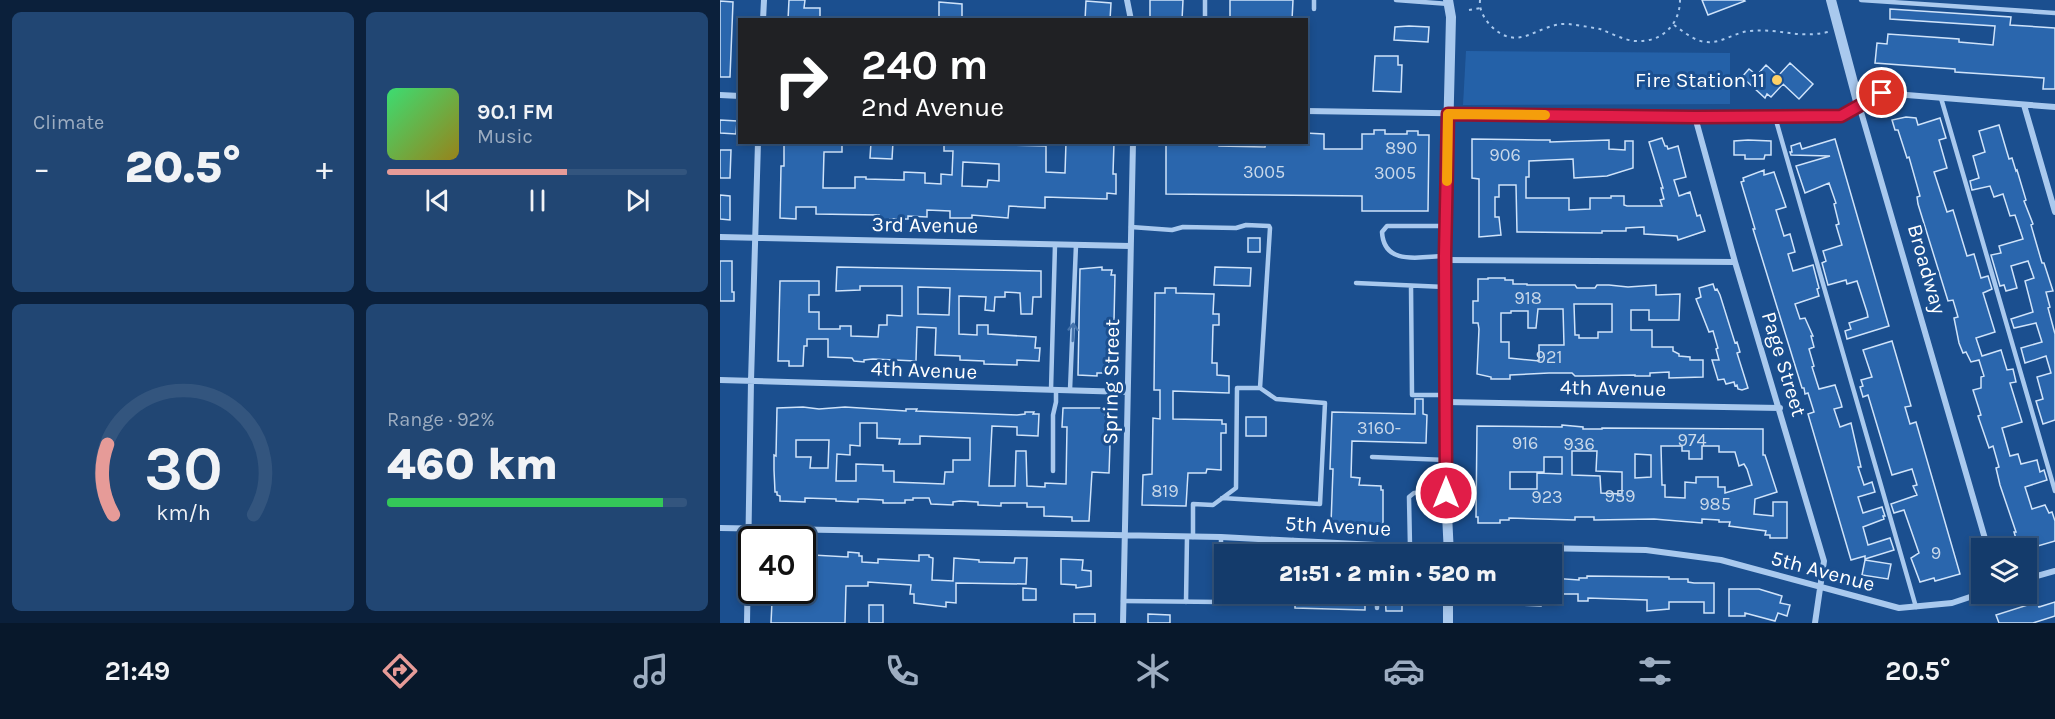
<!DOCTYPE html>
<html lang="en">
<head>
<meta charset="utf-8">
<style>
	body { margin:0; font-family:Karla,sans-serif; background:#214673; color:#f1f3f6; height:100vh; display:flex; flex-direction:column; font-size:22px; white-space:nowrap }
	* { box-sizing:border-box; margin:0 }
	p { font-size:20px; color:#9dadc1 }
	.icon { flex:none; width:33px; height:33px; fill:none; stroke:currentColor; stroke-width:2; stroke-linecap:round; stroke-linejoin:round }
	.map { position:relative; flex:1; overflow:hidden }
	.panel { display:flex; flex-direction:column; gap:12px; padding:12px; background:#0b203b; width:720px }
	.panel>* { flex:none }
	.banner { position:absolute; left:18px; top:18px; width:570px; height:126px; border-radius:0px; box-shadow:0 3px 9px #0003,0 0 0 2px #33557e; background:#202124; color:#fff; overflow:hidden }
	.controls { position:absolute; left:1251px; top:538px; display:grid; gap:12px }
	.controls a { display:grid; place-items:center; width:66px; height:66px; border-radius:0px; background:#143b6b; box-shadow:0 3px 9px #0003,0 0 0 2px #33557e; font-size:30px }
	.speed { position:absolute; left:18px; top:526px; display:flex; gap:12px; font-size:30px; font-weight:700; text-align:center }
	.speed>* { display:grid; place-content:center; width:78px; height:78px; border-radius:50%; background:#143b6b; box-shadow:0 3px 9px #0003,0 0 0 2px #33557e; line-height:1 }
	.speed .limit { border:3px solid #111; border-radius:9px; background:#fff; color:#111 }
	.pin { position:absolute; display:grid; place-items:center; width:51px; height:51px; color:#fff; margin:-26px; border:3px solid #fff; border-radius:50%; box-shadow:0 2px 6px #0007 }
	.me { position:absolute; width:66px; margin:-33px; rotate:0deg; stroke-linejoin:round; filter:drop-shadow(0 0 4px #0008) }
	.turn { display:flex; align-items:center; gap:21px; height:126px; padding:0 24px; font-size:27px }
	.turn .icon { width:78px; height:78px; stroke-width:2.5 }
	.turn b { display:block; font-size:42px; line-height:51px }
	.big { font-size:45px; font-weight:800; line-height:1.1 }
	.panel .tile { flex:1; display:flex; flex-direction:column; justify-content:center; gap:9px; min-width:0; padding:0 21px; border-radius:9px; background:#214673 }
	.panel .dial { align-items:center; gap:0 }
	.dial svg { height:156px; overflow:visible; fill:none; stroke:#33557e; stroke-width:7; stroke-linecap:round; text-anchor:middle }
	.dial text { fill:#f1f3f6; stroke:none }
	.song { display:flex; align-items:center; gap:18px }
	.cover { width:72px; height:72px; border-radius:9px; background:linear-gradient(135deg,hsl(140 70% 55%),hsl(50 70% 35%)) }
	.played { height:6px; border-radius:3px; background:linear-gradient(90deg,#e69b98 60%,#33557e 60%) }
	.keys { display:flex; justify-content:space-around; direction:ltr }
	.heat { display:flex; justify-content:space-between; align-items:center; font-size:33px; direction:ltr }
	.charge { height:9px; border-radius:4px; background:linear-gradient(90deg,#34c759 92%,#33557e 0) }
	.panel .tiles { flex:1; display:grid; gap:12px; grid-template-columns:repeat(2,1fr) }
	.trip { position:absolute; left:494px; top:544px; width:348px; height:60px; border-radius:0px; background:#143b6b; box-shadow:0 3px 9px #0003,0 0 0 2px #33557e; font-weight:800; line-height:60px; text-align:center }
	.dock { display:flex; height:96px; justify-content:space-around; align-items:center; background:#08182b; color:#9dadc1 }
	.dock .icon { width:42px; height:42px }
	.dock .on { color:#e69b98 }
	.dock b { font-size:27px; color:#f1f3f6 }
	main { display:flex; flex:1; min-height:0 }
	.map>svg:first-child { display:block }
</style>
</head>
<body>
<main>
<section class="panel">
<div class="tiles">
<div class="tile"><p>Climate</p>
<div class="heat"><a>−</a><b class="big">20.5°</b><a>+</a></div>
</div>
<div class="tile">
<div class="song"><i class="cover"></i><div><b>90.1 FM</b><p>Music</p></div></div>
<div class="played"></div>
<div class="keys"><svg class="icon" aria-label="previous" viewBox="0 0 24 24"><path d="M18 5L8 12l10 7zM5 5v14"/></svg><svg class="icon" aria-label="pause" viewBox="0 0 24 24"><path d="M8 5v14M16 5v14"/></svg><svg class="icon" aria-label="next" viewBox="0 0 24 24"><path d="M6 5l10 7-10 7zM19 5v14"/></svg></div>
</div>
<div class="tile dial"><svg viewBox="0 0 100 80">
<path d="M14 69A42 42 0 1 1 86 69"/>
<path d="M14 69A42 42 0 0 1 11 33" stroke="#e69b98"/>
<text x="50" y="56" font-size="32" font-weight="700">30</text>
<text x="50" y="72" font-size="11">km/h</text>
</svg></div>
<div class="tile"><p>Range · 92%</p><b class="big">460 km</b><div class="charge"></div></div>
</div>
</section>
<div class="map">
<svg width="1335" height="623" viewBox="0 0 1335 623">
	<rect width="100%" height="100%" fill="#1b4f8f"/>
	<path fill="#2461a8" d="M 746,51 L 1010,53 L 1010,104 L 743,105 Z"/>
	<path fill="#2a66ad" stroke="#cfe3fa" stroke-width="1.5" fill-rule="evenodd" d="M 69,0 L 85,0 L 84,8 L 100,8 L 100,20 L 68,20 Z
		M 430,0 L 463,0 L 462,20 L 430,20 Z
		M 510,0 L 573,0 L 572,20 L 510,20 Z
		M 982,0 L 1024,0 L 1025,1 L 988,15 Z
		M 0,1 L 13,2 L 10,77 L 0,77 Z
		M 366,1 L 391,3 L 390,20 L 365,20 Z
		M 219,2 L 242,4 L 242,20 L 219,20 Z
		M 1170,9 L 1291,17 L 1290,25 L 1335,28 L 1335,89 L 1323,89 L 1324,78 L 1235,72 L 1235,69 L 1155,63 L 1157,43 L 1167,44 L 1168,34 L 1239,39 L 1239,42 L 1273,45 L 1275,26 L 1170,19 Z
		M 689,26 L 709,27 L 708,42 L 674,40 L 675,27 Z
		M 655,56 L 678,56 L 678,65 L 682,65 L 681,92 L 653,91 Z
		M 1070,63 L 1093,84 L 1079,99 L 1063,84 L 1051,97 L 1047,94 L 1045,98 L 1022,77 L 1029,69 L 1037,75 L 1046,65 L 1058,76 Z
		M 1186,117 L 1196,118 L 1198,125 L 1220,118 L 1226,138 L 1219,140 L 1227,168 L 1214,172 L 1227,212 L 1233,210 L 1247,256 L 1254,254 L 1261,278 L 1268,276 L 1272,289 L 1263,293 L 1275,332 L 1256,338 L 1262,356 L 1281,350 L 1287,370 L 1293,369 L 1296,382 L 1290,383 L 1302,422 L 1282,428 L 1290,456 L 1298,454 L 1301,464 L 1317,460 L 1320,472 L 1324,470 L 1327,480 L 1305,487 L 1312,509 L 1325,505 L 1329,513 L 1332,512 L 1335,521 L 1335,541 L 1314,547 L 1314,549 L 1299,549 L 1294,532 L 1296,532 L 1280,485 L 1276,468 L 1279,467 L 1273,446 L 1269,448 L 1258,416 L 1261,415 L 1253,390 L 1261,388 L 1261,377 L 1264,376 L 1259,360 L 1251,362 L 1246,352 L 1243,353 L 1239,343 L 1234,318 L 1238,317 L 1233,300 L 1228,301 L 1198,204 L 1197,197 L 1200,196 L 1189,157 L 1187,158 L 1178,130 L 1175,130 L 1172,120 Z
		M 0,120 L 17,121 L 16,134 L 0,133 Z
		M 1279,125 L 1289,159 L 1292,158 L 1296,171 L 1297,170 L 1306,200 L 1304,201 L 1313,224 L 1311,225 L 1322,263 L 1324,263 L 1333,291 L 1326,292 L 1330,307 L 1328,308 L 1335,334 L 1335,420 L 1323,424 L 1316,401 L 1323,399 L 1317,377 L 1331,373 L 1326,356 L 1305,363 L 1301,348 L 1322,342 L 1316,323 L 1294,328 L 1291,319 L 1313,312 L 1305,281 L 1314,278 L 1308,261 L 1291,266 L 1297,288 L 1286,291 L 1284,285 L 1280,286 L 1271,255 L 1281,253 L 1279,246 L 1303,239 L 1295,215 L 1290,216 L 1283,194 L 1274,197 L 1270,186 L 1252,190 L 1250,181 L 1259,178 L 1253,156 L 1265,152 L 1259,131 Z
		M 654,130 L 665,130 L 665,134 L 687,134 L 687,131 L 698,131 L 698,135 L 709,135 L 708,211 L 642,211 L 642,196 L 446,194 L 446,142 L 499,142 L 499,146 L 545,147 L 546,142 L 586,142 L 586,133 L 604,134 L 604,149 L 642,149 L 642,134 L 654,134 Z
		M 942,138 L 945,146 L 947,146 L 948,149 L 958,146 L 966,177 L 954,180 L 959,196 L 970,192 L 977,216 L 980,215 L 985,231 L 958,240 L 957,236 L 924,234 L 924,227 L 906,228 L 906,231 L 882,231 L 882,233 L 797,232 L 796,185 L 779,185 L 779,197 L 775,197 L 775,217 L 779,217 L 781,235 L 759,237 L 759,179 L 752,178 L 752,139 L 818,140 L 830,140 L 830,142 L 889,140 L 889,149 L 905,150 L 905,141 L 913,141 L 913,168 L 887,176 L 854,178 L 853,159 L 809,161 L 809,177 L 806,177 L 806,198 L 849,198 L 849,210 L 870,209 L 870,198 L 891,198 L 891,196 L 904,196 L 904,205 L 907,206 L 942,206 L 940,200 L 944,199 L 941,188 L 943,188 L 929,142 Z
		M 1115,139 L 1169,326 L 1127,339 L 1125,331 L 1131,329 L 1129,323 L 1148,317 L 1147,312 L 1137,281 L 1127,284 L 1126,280 L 1108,285 L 1102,263 L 1106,261 L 1103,251 L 1122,245 L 1116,225 L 1119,224 L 1114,204 L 1116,203 L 1109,183 L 1085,193 L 1076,166 L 1110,156 L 1071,155 L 1070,152 L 1072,152 L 1071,146 L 1080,143 L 1082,149 Z
		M 1028,140 L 1051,141 L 1051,155 L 1045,155 L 1044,159 L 1025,159 L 1025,155 L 1014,155 L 1014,141 Z
		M 64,142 L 122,142 L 122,152 L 104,152 L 103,188 L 135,188 L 135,177 L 146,177 L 146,179 L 184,180 L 184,172 L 205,173 L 205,183 L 221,184 L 221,174 L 232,175 L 233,151 L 224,151 L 224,142 L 290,142 L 290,145 L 326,146 L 326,172 L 345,173 L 346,142 L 394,142 L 393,174 L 396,174 L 396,194 L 387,193 L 387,199 L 325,197 L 325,208 L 289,206 L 288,218 L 252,215 L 252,218 L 230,218 L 230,211 L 207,210 L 207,217 L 188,216 L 188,219 L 170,219 L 170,221 L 160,221 L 159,215 L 96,214 L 96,207 L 76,207 L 76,219 L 60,218 L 61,166 L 64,166 ZM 243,162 L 279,164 L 279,181 L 268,180 L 267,187 L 242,186 Z
		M 151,142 L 173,142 L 172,159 L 150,158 Z
		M 0,150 L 11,150 L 10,178 L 0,178 Z
		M 1044,170 L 1044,175 L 1054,172 L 1066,207 L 1056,210 L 1064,236 L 1070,234 L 1075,252 L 1068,254 L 1073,271 L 1093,265 L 1099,288 L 1097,289 L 1099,296 L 1075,304 L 1080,319 L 1085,318 L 1093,336 L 1091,336 L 1094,347 L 1089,349 L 1094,366 L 1092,367 L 1099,389 L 1115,385 L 1121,403 L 1122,407 L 1114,409 L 1120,427 L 1131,423 L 1141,467 L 1138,467 L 1144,485 L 1152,482 L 1155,492 L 1138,497 L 1143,513 L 1162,507 L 1165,516 L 1163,516 L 1164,519 L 1143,527 L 1148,545 L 1170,538 L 1174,550 L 1145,559 L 1145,556 L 1131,560 L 1088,414 L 1094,412 L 1088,393 L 1085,394 L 1084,388 L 1082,388 L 1033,229 L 1035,229 L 1021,182 L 1024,181 L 1023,178 Z
		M 0,195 L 10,196 L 10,220 L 0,219 Z
		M 528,238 L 540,238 L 540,252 L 528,252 Z
		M 0,261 L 12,261 L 12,292 L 14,292 L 14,301 L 0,301 Z
		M 117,267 L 321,271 L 321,297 L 313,297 L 312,314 L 301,314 L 300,293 L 285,292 L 285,297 L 275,297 L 274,311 L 265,310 L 266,297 L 239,296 L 239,334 L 257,335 L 257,325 L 268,325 L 268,334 L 316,337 L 315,348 L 320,348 L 319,361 L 297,360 L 297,365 L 264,364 L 264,361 L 240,360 L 240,356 L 215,355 L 216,328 L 197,327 L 196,361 L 153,359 L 144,360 L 144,362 L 134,361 L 132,358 L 108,357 L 108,339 L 87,339 L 87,346 L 84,346 L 83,366 L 69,366 L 69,361 L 58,361 L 60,281 L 99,281 L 99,295 L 89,295 L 89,312 L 99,312 L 99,329 L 120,329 L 120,326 L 131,326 L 131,336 L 158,337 L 159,325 L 167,325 L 167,315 L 182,316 L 182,286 L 140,286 L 140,290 L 116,291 ZM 198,287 L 230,288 L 229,315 L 198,314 Z
		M 382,267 L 382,270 L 392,270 L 391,275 L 395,275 L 393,367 L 389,366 L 389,371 L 384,371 L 385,373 L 377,373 L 377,376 L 358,375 L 360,269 Z
		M 495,267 L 531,268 L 530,286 L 494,285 Z
		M 768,278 L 785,278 L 785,280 L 793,280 L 793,284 L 807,284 L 807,285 L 855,285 L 857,288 L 875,288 L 877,285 L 889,285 L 908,287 L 936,285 L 936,295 L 960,294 L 959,320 L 929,320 L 929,310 L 911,310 L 911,330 L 932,330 L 932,347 L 953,347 L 953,351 L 959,354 L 959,356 L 970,357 L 970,360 L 983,360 L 983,377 L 949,378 L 949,372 L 930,373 L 930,376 L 915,376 L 915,375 L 864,376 L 855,376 L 852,373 L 829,373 L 790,375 L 790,379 L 771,379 L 771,377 L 757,374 L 759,329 L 758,323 L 753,323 L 753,301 L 758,301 L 758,279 L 768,279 ZM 854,304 L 892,304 L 892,332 L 878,332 L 878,338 L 859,338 L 859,335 L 855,335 ZM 818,309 L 843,309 L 844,345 L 819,345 L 819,361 L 789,358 L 789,342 L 781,342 L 781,313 L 791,313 L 791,311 L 808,311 L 808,328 L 816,328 Z
		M 993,284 L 995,290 L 997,289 L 1000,295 L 1015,343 L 1017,342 L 1020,352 L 1017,353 L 1028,388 L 1022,390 L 1018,389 L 1017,385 L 1015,386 L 1014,382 L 1006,384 L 1004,379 L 998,380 L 992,360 L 999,360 L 996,349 L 998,348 L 993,331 L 989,332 L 976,299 L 981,297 L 979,288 Z
		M 445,288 L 456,288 L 456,293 L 494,294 L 493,314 L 499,314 L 499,325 L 493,325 L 492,363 L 497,363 L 497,375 L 509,376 L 509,393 L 453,391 L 453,419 L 502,420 L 502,424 L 506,424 L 506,433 L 501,433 L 501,470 L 487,469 L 486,473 L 468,473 L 466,506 L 422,505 L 423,475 L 432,474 L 433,418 L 440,419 L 440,390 L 434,390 L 435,293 L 445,293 Z
		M 1172,341 L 1191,406 L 1185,407 L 1190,424 L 1196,422 L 1240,574 L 1215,581 L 1214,578 L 1200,582 L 1191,558 L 1199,553 L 1184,510 L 1174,513 L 1171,504 L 1197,495 L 1193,486 L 1197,485 L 1192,469 L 1172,475 L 1148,395 L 1143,397 L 1140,387 L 1143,386 L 1141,380 L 1152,377 L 1143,350 Z
		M 695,399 L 703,399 L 703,414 L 707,415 L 706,443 L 632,441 L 631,477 L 640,478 L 639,485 L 661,486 L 661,490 L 663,490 L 663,525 L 611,524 L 613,469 L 610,469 L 612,412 L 695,414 Z
		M 83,407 L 99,409 L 125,407 L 186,411 L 186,409 L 197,409 L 196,411 L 297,415 L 305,414 L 305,412 L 314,412 L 313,414 L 319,414 L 318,436 L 297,435 L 297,427 L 272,426 L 269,486 L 295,486 L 296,451 L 306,451 L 307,486 L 325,487 L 325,483 L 346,484 L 347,427 L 342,427 L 343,408 L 386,408 L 385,415 L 391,415 L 389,473 L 372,472 L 369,521 L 352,521 L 352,517 L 324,516 L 324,507 L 307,507 L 307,503 L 281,503 L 281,506 L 258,505 L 258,502 L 240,501 L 233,502 L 233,505 L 211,504 L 209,498 L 193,498 L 193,500 L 185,500 L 185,503 L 163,503 L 163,500 L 144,499 L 138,499 L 138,502 L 116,501 L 116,499 L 85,498 L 85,502 L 60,501 L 60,496 L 57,495 L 57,492 L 55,492 L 54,470 L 54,455 L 56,456 L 57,408 ZM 140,423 L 157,423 L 157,438 L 180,439 L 179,444 L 200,444 L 200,436 L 250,438 L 250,460 L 233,460 L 233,472 L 225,472 L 224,484 L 174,482 L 174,471 L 163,471 L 163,465 L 136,464 L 136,481 L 116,481 L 117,454 L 130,455 L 130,445 L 140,446 ZM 76,440 L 109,440 L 108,468 L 90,468 L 91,457 L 76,457 Z
		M 526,417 L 546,417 L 546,436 L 526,436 Z
		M 842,425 L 863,427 L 863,429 L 882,429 L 882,428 L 1043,429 L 1043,455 L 1045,455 L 1057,492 L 1035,499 L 1034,514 L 1053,516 L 1053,502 L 1067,502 L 1067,538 L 1050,538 L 1050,535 L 1045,535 L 1046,531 L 1009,526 L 1010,522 L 999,522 L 999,520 L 982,519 L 982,523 L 934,519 L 874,520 L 874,517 L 855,517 L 855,520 L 789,518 L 789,520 L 780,520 L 780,523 L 758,523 L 758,517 L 756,517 L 757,426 L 842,427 ZM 941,446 L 962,446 L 962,451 L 969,451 L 969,459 L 982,459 L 982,446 L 999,446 L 999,452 L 1015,452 L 1019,466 L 1024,464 L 1027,469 L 1032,485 L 1005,493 L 1005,487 L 998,487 L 998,477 L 976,477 L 976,483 L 965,482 L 965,498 L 945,497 L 945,485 L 942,485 ZM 852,451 L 877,451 L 876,471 L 902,472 L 902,494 L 881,493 L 880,476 L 852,475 ZM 915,454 L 931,455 L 931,477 L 915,478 ZM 824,457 L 842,457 L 842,474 L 817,473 L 817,489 L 790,489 L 790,472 L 824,472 Z
		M 128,552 L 139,553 L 139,556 L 142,556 L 142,562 L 158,563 L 158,559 L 199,561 L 199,555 L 209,555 L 209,557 L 213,558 L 212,580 L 233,581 L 234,558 L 259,560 L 259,562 L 294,563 L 295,558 L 307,558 L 306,584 L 236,583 L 236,603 L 226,602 L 226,607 L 194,603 L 194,594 L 190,594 L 191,585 L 148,582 L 148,586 L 126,586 L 125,623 L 51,623 L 52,602 L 41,602 L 41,591 L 92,591 L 92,575 L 82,575 L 82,559 L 93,559 L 93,555 L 128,557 Z
		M 341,559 L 363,560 L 362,570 L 371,571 L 371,586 L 356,588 L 356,585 L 341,584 Z
		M 1145,560 L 1171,564 L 1168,579 L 1142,575 Z
		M 867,576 L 949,577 L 949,579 L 968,579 L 968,582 L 974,583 L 994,583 L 994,613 L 984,613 L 984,602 L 949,602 L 949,609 L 927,611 L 927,600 L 868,598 L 868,601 L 858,601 L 858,594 L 831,594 L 831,578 L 859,580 L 859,578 L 867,578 Z
		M 303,588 L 316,589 L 316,600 L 303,600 Z
		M 1009,589 L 1039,589 L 1062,596 L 1060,603 L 1070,605 L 1067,616 L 1058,613 L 1055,621 L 1025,613 L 1025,616 L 1009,616 Z
		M 506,594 L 645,594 L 645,610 L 575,608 L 575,604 L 506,601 Z
		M 665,594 L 689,594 L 689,603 L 682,603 L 682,611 L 666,611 Z
		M 750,594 L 769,594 L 769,603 L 750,603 Z
		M 800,594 L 821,594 L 821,606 L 800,605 Z
		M 1317,602 L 1319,607 L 1335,602 L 1335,616 L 1313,623 L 1279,623 L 1276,615 Z
		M 149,605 L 163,605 L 163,623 L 149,623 Z
		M 354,614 L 375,614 L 375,623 L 354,623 Z
		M 428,614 L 450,615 L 450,623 L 428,623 Z"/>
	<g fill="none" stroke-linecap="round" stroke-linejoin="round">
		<path stroke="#a9c9ee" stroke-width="2" stroke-dasharray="3 4.5" stroke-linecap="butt" d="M 760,0 C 759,10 764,18 770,25 C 799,55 818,22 848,24 C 858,25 869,27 880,29 C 891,33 903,40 915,41 C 941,43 960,25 960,0
			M 749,10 L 761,8
			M 954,25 C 964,32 974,41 986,42 C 1001,44 1015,32 1030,31 C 1060,28 1078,39 1108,32"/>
		<path stroke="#a9c9ee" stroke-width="4.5" d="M 676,0 L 729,4
			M 1141,0 L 1335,13
			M 594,9 L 594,0
			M 485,20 L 485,0
			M 1221,98 L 1335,491
			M 1055,117 L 1196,607
			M 411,227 L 452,230 L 463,227 L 516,228 L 526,225 L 549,226 L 550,228 L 540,388 L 517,388 L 516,488 L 493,505 L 473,504 L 473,537
			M 723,256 C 699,257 664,266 662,232 L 667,226 L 726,226
			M 636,283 L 725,287
			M 691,286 L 692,395 L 726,395
			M 331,390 L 335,245
			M 350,390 L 356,245
			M 652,457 L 726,460
			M 333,471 L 333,415 L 336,402 L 336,390
			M 502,498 L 600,504 L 605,403 L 556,399 L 540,388
			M 573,540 L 574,555
			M 690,546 L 689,497 L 694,493 L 726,490
			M 655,555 L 656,545
			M 403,601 L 501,602 L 501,537
			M 466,602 L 467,537
			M 657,608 L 657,594"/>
		<path stroke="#a9c9ee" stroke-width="6" d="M 407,0 L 411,20
			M 43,20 L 44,0
			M 0,95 L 20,96
			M 1139,105 L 1268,549
			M 1304,105 L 1335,212
			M 586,111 L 975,117 L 1121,116 L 1162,93 L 1335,107
			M 975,117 L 1015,262 L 1104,561 L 1095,623
			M 0,237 L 410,246
			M 725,260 L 1015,262
			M 0,380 L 407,392
			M 726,402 L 1060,408
			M 0,528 L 501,537 L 656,545 L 926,550 L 1001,560 L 1179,608 L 1232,603 L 1262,593
			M 1306,579 L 1335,571
			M 27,623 L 31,381 L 38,142
			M 403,623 L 413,142"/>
		<path stroke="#a9c9ee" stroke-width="10" d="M 728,0 L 731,17 L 725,260 L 726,493 L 729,555
			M 1111,0 L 1139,105
			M 728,623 L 728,594"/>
	</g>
	<defs><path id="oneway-shaft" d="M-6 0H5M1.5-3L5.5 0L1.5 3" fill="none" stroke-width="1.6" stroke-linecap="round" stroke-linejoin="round" transform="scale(1.5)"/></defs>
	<use stroke="#4674ac" href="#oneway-shaft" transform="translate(353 332) rotate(-88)"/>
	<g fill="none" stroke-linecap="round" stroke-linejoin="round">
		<defs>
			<path id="route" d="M 726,493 L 725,256 L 728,114 L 975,117 L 1121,116 L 1162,93"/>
		</defs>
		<use href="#route" stroke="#92132f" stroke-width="15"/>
		<use href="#route" stroke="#e11d48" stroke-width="10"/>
		<path stroke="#f59e0b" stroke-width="10" d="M 727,181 L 728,114 L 825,115"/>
	</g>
	<circle fill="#ffd166" stroke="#1b4f8f" stroke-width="2" cx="1057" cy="80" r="6"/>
	<g text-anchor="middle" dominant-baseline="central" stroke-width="6" stroke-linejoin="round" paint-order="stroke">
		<g font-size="18" fill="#cad9ea">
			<text x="681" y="148">890</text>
			<text x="785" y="155">906</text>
			<text x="544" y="172">3005</text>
			<text x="675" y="173">3005</text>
			<text x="808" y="298">918</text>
			<text x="829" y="357">921</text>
			<text x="659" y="428">3160-</text>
			<text x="972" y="440">974</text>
			<text x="805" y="443">916</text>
			<text x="859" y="444">936</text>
			<text x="445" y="491">819</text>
			<text x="900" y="496">959</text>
			<text x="827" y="497">923</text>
			<text x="995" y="504">985</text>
			<text x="1216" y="553">9</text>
		</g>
		<g font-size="21" fill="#fff" stroke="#1b4f8f" text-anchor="end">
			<text x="1045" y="80">Fire Station 11</text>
		</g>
		<g font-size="21" fill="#fff" stroke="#1b4f8f">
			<text transform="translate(205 225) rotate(1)">3rd Avenue</text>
			<text transform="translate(1207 269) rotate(74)">Broadway</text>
			<text transform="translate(1064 364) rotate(73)">Page Street</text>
			<text transform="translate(204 370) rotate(2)">4th Avenue</text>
			<text transform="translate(391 382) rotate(-89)">Spring Street</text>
			<text transform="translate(893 388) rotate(1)">4th Avenue</text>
			<text transform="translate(618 526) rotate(3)">5th Avenue</text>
			<text transform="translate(1103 571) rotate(15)">5th Avenue</text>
		</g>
	</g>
</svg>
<div class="controls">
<a><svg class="icon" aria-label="layers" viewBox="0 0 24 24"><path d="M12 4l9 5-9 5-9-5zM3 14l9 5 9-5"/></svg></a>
</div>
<div class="speed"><div class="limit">40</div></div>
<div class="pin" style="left:1162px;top:93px;background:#d93025"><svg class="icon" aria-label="arrive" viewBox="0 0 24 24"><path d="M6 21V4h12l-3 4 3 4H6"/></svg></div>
<svg class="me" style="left:726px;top:493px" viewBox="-20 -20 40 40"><circle r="17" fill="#e11d48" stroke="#fff" stroke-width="3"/><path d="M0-11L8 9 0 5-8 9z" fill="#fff"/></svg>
<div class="trip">21:51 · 2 min · 520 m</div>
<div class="banner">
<div class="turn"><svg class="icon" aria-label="right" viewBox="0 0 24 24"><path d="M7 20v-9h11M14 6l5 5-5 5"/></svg><div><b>240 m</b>2nd Avenue</div></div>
</div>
</div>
</main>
<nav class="dock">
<b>21:49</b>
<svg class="icon on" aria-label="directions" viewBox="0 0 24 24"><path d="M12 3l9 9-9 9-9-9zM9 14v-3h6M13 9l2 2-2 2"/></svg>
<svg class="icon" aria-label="music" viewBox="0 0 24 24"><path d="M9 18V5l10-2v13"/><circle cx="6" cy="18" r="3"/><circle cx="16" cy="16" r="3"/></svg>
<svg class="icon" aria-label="phone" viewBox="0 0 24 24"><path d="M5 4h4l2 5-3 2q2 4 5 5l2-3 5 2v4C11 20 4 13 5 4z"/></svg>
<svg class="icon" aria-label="climate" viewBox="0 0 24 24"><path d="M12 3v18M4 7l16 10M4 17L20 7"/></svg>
<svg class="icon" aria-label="car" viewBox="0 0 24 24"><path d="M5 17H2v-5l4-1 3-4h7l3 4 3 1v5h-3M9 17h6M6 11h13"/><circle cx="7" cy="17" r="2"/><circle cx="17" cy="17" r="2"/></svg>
<svg class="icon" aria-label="filters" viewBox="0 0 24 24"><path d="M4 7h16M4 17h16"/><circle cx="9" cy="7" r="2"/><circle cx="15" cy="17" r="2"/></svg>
<b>20.5°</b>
</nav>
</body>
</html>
